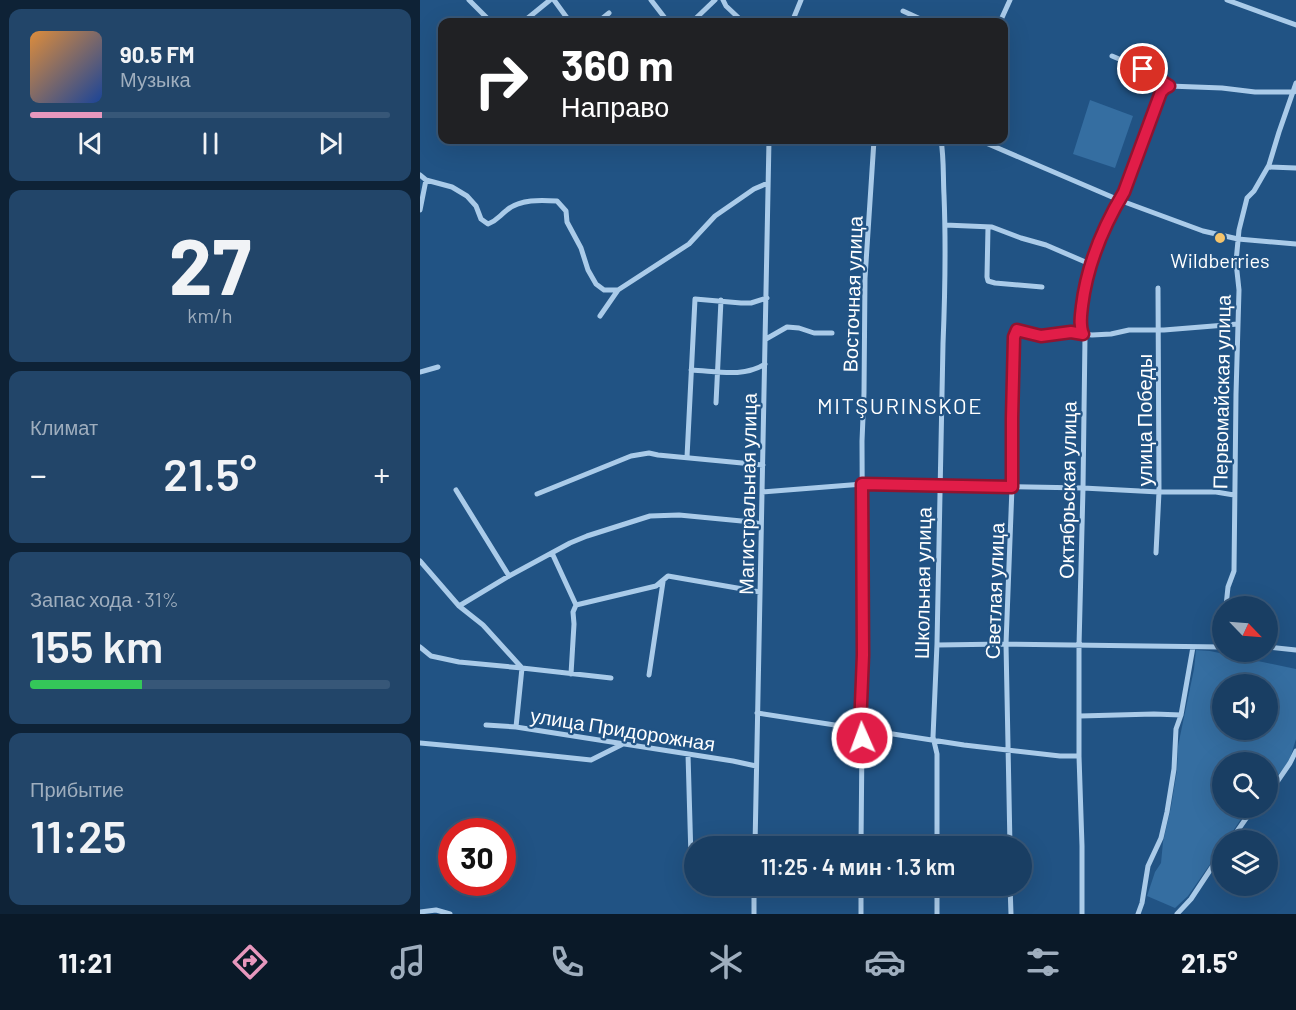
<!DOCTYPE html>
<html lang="ru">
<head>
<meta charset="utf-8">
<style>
	body { margin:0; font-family:Barlow,sans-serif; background:#224569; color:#f1f3f6; height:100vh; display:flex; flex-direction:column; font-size:22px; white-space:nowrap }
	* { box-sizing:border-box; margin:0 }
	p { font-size:20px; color:#9faebe }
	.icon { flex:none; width:33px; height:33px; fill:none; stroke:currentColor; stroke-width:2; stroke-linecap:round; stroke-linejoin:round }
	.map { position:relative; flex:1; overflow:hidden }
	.drawer { display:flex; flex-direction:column; gap:9px; padding:9px; background:#0e2236; width:420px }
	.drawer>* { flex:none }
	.banner { position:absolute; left:18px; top:18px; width:570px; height:126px; border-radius:12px; box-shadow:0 6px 24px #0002,0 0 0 2px #375778; background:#202124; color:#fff; overflow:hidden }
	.needle { width:39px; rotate:115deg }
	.fabs { position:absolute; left:792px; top:596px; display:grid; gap:12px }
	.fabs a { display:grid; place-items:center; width:66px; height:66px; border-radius:50%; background:#193e63; box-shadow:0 6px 24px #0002,0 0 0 2px #375778; font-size:30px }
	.speed { position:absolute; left:18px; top:818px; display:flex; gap:12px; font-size:30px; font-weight:700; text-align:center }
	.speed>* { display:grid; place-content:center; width:78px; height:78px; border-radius:50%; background:#193e63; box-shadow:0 6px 24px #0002,0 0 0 2px #375778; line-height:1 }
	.speed .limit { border:9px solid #d22; background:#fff; color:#111 }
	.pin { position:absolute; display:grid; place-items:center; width:51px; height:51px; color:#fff; margin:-26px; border:3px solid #fff; border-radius:50%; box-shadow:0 2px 6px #0007 }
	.me { position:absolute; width:66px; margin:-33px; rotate:358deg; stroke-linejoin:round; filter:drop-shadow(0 0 4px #0008) }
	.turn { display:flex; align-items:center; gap:21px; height:126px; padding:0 24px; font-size:27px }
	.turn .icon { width:78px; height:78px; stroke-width:2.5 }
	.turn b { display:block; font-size:42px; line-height:51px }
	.big { font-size:45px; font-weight:600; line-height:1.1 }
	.drawer .widget { flex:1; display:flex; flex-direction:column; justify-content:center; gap:9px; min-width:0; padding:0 21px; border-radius:12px; background:#224569 }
	.drawer .dial { align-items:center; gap:0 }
	.dial b { font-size:78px; line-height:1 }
	.song { display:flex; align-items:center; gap:18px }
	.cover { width:72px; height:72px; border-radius:9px; background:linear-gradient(135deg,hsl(30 70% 55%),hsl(220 70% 35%)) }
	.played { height:6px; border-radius:3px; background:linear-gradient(90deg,#e797bd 20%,#375778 20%) }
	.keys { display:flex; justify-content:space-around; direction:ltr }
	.heat { display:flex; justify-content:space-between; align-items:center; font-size:33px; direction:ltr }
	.charge { height:9px; border-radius:4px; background:linear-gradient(90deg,#34c759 31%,#375778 0) }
	.trip { position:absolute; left:264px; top:836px; width:348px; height:60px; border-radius:30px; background:#193e63; box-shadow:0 6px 24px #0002,0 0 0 2px #375778; font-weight:600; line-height:60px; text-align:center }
	.menu { display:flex; height:96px; justify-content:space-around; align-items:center; background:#0a1928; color:#9faebe }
	.menu .icon { width:42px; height:42px }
	.menu .on { color:#e797bd }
	.menu b { font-size:27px; color:#f1f3f6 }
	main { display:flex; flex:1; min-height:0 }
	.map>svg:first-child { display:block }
</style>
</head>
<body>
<main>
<section class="drawer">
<div class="widget">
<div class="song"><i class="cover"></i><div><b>90.5 FM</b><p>Музыка</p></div></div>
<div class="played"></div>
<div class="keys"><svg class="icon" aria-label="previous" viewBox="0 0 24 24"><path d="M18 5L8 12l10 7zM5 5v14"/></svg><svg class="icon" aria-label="pause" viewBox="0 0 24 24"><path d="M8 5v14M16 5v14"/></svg><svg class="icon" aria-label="next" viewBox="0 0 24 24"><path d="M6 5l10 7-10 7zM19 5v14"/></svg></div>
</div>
<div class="widget dial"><b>27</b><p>km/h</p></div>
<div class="widget"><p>Климат</p>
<div class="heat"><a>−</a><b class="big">21.5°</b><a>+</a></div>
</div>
<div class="widget"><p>Запас хода · 31%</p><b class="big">155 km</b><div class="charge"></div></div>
<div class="widget"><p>Прибытие</p><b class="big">11:25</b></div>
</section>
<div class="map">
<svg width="876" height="914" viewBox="0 0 876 914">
	<rect width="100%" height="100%" fill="#215384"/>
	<path fill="#356ea1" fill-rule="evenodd" d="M 670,100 L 713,116 L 695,168 L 653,154 Z
		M 776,650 L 790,651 L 876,669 L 876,739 L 869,762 L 848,787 L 848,762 L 802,762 L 802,807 L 829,807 L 807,840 L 802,840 L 802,847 L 768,896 L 755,908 L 727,896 L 735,872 L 741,863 L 743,842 L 751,807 L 757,770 L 758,746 L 774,669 ZM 802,684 L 848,684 L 848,729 L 802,729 Z"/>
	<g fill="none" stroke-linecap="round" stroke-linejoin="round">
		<path stroke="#aacbe9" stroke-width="5" d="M 49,0 L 71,22
			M 134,0 L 150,22
			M 231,0 L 248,22
			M 303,0 L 306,6 L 323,22
			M 807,0 L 876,25
			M 483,11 L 507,22
			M 103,22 L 130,0
			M 178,22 L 189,13
			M 272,22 L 295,0
			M 372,22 L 381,0
			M 580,22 L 590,0
			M 692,56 L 723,69 L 749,86 L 802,88 L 835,92 L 874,92
			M 276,140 C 307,146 338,144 369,140
			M 559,140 L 699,200 L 783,231 L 818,239 L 876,244
			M 848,167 L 876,168
			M 0,175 L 6,180 L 32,187 L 47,196 L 56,206 L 61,219 L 68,224 C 78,220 79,216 87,210 C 100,199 121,200 137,201 L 146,211 L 147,222 L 161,248 L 168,270 L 176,284 L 184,290 L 198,290
			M 0,210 L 6,180
			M 525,225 L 572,227 L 601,238 L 626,245 L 670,264
			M 568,227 L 567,277 L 568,281 L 575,283 L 622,287
			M 180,316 L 198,290 L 269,244 L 295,216 L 334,189 L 348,183
			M 346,339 L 367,327 L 379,328 L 394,333 L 412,333
			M 271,370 C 296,371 323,378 345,364
			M 0,372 L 18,367
			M 296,403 L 301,300
			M 267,457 L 275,299 L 321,303 L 331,303 L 347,298
			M 36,490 L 89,576
			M 342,492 L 443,484 L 663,488 L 739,492 L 796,492 L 814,495
			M 117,494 L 211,456 L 229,453 L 238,455 L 343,465
			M 132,553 L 156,605
			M 736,553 L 739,492 L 738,288
			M 0,561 L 39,606 L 63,625 L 102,668 L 191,678
			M 39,606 L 89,576 L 150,543 L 167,536 L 230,516 L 259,515 L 332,522 L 341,524
			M 806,606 L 808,587 L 814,571 L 816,394 L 819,290 L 816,262 L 819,230 L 827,198 L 834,191 L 849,165 L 859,132 L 876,83
			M 517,645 L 586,644 L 802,647
			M 0,647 L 11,656 L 39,662 L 102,668 L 96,727
			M 848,647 L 876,650
			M 151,674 L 154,624 L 153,612 L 156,605 L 236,586 L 248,576 L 340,592
			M 229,675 L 243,582
			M 337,713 L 544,745 L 640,756 L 659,756
			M 660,716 L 734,714 L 761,715
			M 66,725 L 96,727 L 313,761 L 336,766
			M 0,743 L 76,750 L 171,760 L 203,744
			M 268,754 L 271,858
			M 848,795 L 870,763 L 876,751
			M 811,840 L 834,807
			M 335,846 L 349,140
			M 441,846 L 442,739 L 440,728 L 443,655 L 442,441 L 444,393 L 445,278 L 454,140
			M 517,846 L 517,754 L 513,737 L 517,644 L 523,344 C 525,295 526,245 524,195 C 523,177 524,158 521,140
			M 590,846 L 586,644 L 592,487 L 592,382 L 594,337 L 597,331 L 621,336 L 651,332 L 672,335 L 691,334 L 709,330 L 744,330 L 818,324
			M 590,885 L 591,914
			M 0,912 L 16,910 L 30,914
			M 334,914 L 334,885
			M 441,914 L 441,885
			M 517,914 L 517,885
			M 662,914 L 662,846 L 659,756 L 659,646 L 663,488 L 665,337 C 658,323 662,307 665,292 C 667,283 668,273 670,264 C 678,239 691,214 704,192 L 741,92 L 745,88 L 749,86
			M 718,914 L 722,903 L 728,866 L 741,838 L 747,812 L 754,769 L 756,729 L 761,715 L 773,647
			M 757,914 L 771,899 L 802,852"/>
	</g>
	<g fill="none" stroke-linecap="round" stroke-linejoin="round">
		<defs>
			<path id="route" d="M 442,738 L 440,728 L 443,655 L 442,484 L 592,487 L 592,418 L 594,337 L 597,330 L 621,336 L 651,332 L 663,334 C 659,325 661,316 662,306 C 667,265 683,227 704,192 L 741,92 L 745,88 L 749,86 L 723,69"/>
		</defs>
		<use href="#route" stroke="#92132f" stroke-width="15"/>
		<use href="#route" stroke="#e11d48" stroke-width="10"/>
	</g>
	<circle fill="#f5c46b" stroke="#215384" stroke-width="2" cx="800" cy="238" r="6"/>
	<g text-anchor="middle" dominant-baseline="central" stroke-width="4.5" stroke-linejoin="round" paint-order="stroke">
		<g font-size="20" fill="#fff" stroke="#215384">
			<text x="800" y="260">Wildberries</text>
		</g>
		<g font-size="20" fill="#fff" stroke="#215384">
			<text transform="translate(432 294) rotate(-88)">Восточная улица</text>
			<text transform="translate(801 392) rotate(-89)">Первомайская улица</text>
			<text transform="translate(724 420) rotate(-90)">улица Победы</text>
			<text transform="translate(647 490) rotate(-89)">Октябрьская улица</text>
			<text transform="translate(327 494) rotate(-89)">Магистральная улица</text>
			<text transform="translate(502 583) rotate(-89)">Школьная улица</text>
			<text transform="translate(574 591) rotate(-88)">Светлая улица</text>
			<text transform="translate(203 729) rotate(9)">улица Придорожная</text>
		</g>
		<g font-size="22" letter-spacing="1.5" fill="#fff" stroke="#215384">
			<text x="480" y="405">MITŞURINSKOE</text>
		</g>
	</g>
</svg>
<div class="fabs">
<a><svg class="needle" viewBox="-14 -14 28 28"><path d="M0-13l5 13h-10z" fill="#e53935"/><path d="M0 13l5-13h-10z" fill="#9faebe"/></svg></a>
<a><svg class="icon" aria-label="sound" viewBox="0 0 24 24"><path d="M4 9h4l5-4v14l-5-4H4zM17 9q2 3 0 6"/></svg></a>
<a><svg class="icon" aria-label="search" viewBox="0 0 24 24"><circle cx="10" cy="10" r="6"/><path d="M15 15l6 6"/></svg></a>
<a><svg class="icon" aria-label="layers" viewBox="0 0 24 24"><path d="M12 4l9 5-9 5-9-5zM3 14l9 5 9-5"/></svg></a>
</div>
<div class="speed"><div class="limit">30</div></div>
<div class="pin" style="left:723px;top:69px;background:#d93025"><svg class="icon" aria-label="arrive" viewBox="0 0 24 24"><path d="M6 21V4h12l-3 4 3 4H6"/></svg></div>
<svg class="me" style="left:442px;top:738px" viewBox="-20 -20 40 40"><circle r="17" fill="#e11d48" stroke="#fff" stroke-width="3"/><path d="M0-11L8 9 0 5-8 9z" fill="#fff"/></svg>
<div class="trip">11:25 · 4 мин · 1.3 km</div>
<div class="banner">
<div class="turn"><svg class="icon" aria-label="right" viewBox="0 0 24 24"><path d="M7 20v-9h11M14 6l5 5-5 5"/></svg><div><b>360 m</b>Направо</div></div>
</div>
</div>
</main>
<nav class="menu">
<b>11:21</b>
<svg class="icon on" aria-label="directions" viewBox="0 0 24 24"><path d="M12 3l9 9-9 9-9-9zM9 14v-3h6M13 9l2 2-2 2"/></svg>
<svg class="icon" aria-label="music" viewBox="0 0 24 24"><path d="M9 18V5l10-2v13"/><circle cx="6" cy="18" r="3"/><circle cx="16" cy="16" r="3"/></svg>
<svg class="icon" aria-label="phone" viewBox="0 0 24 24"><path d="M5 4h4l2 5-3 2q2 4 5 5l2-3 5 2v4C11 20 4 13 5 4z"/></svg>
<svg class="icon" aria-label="climate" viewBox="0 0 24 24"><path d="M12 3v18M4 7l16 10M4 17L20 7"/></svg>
<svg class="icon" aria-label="car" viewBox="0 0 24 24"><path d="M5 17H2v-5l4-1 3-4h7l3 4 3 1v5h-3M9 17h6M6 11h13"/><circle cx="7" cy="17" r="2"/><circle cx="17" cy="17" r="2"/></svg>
<svg class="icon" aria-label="filters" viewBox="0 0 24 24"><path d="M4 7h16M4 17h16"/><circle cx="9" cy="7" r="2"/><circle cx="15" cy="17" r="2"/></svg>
<b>21.5°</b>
</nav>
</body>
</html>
